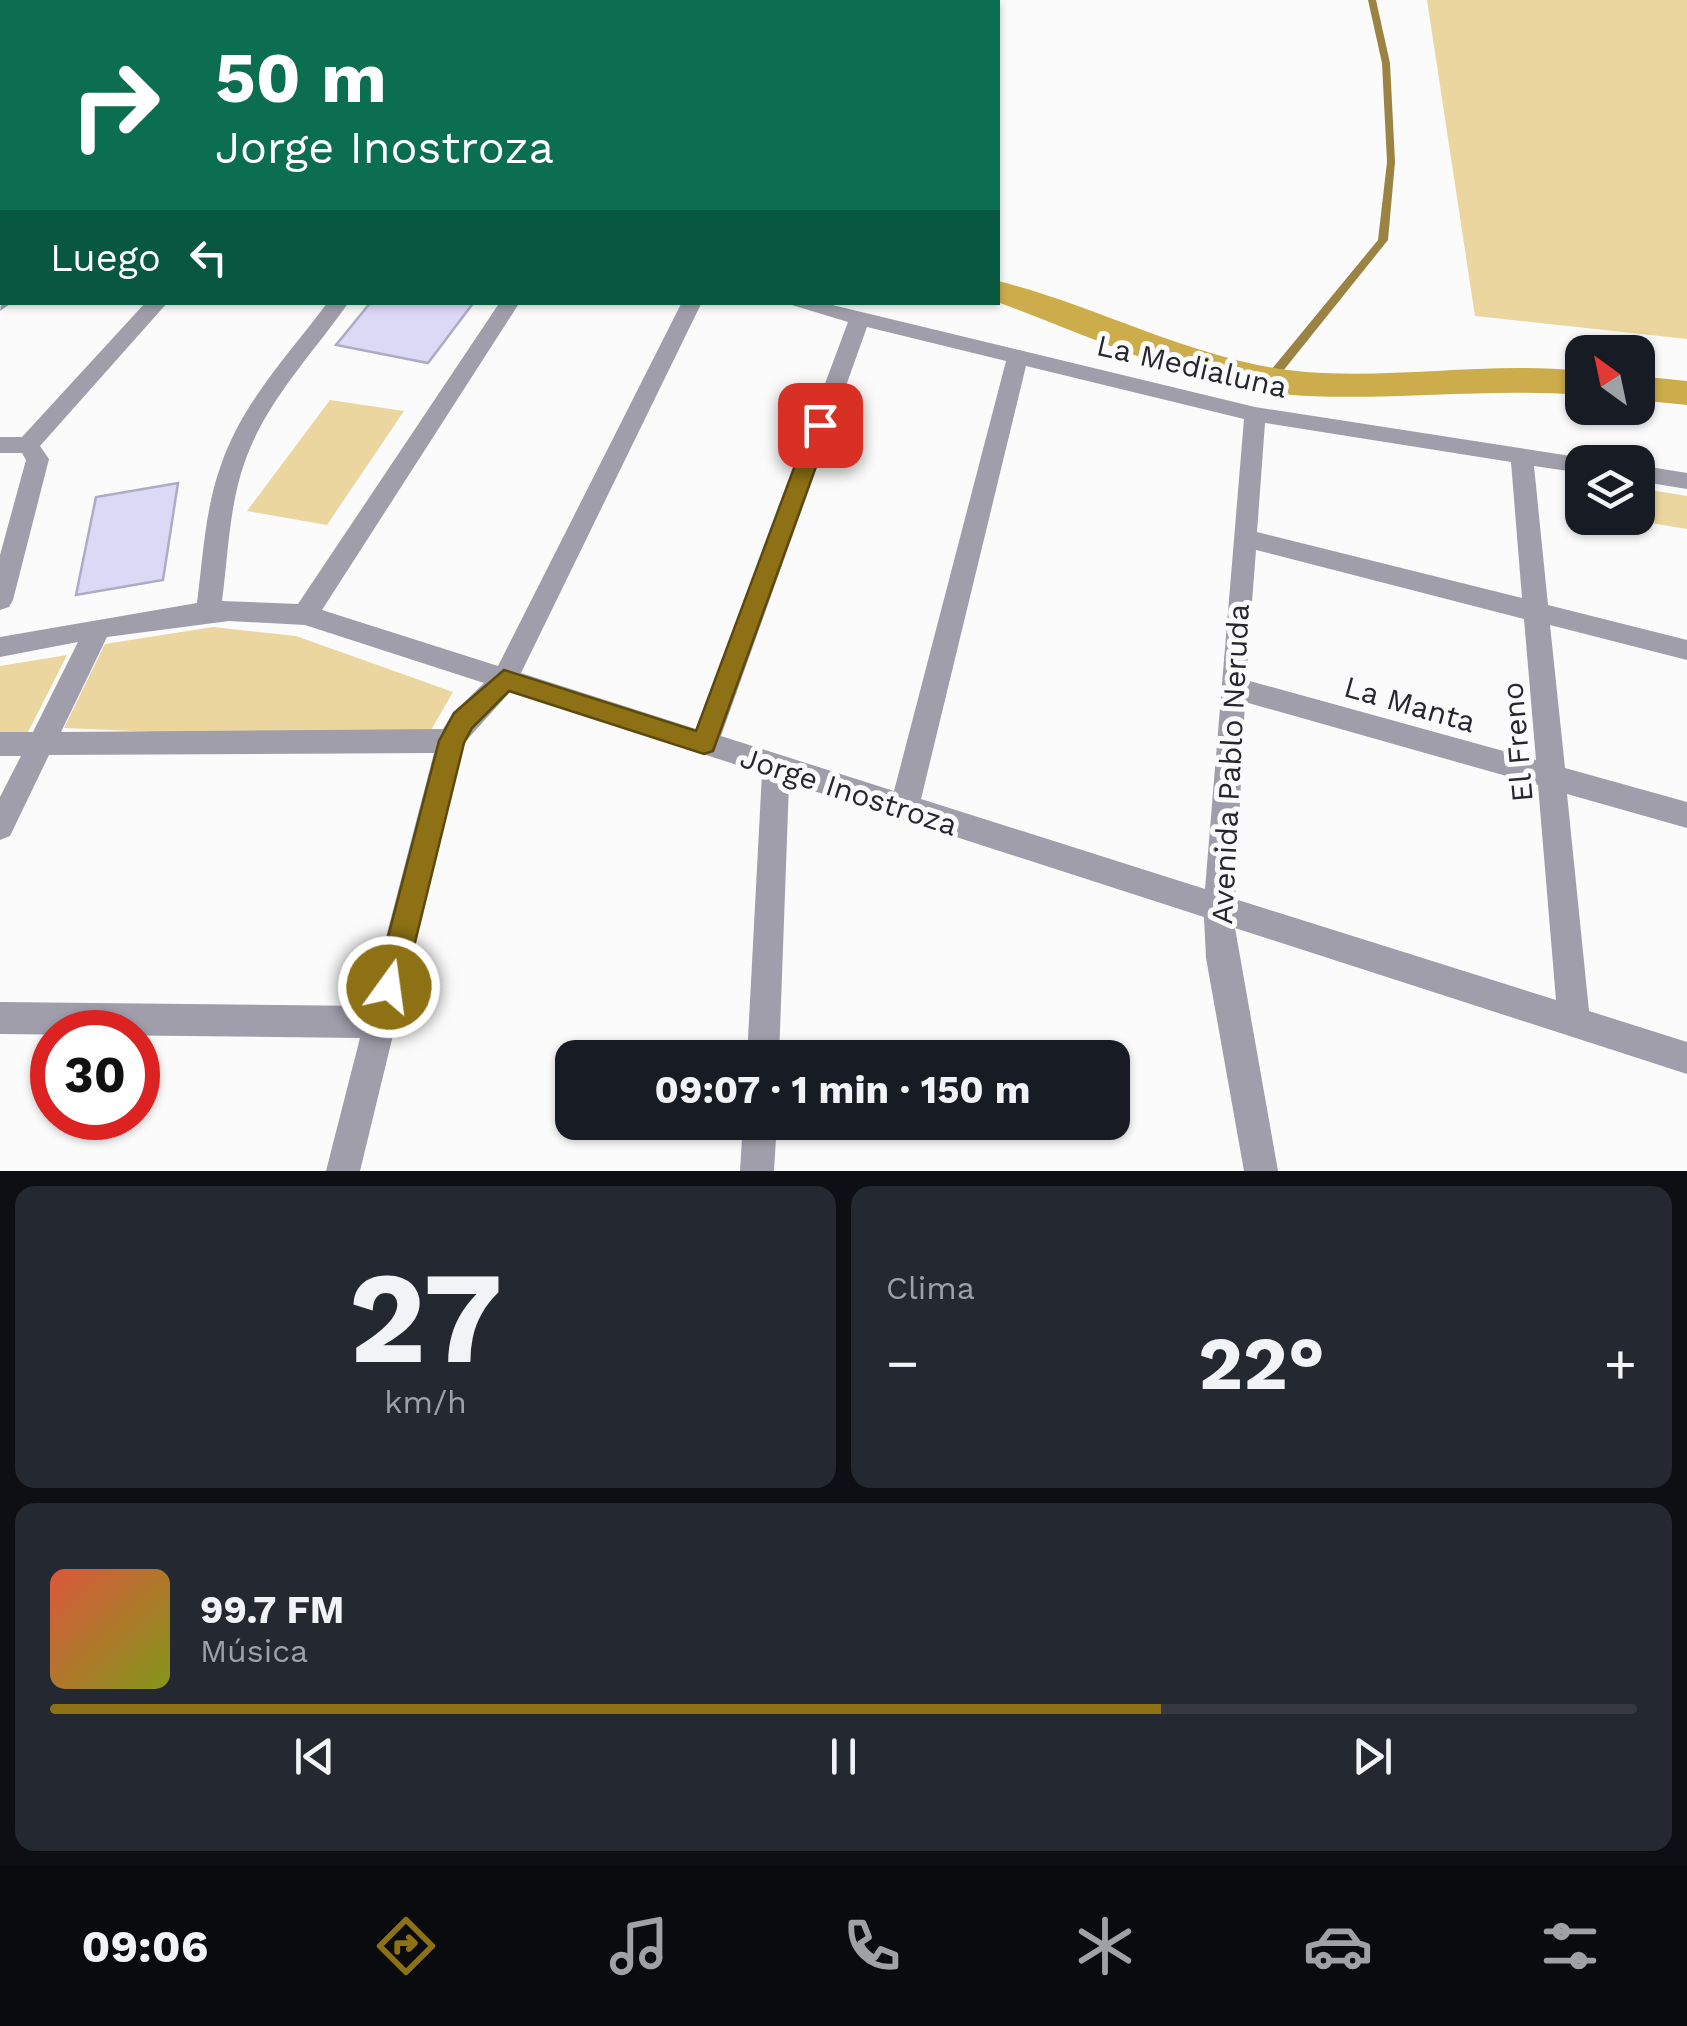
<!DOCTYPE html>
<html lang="es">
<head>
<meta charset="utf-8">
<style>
	body { margin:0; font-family:"Work Sans",sans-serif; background:#242831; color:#f1f3f6; height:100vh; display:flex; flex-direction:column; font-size:38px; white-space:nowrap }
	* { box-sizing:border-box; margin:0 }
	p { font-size:32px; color:#9ea1a6 }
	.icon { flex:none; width:55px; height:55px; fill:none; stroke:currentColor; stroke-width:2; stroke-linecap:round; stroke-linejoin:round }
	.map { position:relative; height:1171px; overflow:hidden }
	.drawer { display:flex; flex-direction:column; gap:15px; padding:15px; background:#0d0f14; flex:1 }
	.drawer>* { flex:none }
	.guide { position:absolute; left:0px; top:0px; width:1000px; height:305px; box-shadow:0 2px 8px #0004; background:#0b6e4f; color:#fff; overflow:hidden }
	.needle { width:65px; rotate:327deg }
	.controls { position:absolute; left:1565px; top:335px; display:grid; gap:20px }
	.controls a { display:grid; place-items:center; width:90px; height:90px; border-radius:20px; background:#171b24; box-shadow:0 2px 8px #0004; font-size:50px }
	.speed { position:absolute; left:30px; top:1010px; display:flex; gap:20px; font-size:50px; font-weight:700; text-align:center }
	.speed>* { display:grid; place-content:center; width:130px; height:130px; border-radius:50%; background:#171b24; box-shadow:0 2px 8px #0004; line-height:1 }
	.speed .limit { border:15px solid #d22; background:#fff; color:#111 }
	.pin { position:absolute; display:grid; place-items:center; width:85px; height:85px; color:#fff; margin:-42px; border-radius:20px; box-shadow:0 5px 15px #0006 }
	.me { position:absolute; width:110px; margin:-55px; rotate:14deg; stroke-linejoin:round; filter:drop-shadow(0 0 8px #0008) }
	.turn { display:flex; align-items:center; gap:35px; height:210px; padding:0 50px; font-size:45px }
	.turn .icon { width:130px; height:130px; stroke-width:2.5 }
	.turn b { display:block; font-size:70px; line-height:85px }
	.then { display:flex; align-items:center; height:95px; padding:0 50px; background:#0003; gap:20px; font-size:38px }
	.big { font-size:75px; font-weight:700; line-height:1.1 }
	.drawer .tile { flex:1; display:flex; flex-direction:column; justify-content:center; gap:15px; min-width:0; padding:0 35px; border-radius:20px; background:#242831 }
	.drawer .dial { align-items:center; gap:0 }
	.dial b { font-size:130px; line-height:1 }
	.song { display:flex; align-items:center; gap:30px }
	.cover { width:120px; height:120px; border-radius:15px; background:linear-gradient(135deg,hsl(10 70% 55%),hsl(70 70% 35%)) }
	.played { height:10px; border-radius:5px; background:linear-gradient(90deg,#8d7114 70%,#363941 70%) }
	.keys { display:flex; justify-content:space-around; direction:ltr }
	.heat { display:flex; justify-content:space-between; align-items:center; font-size:55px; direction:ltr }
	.drawer .tiles { flex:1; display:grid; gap:15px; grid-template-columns:1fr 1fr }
	.tile:last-child { grid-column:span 2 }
	.trip { position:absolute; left:555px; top:1040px; width:575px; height:100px; border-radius:20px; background:#171b24; box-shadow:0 2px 8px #0004; font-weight:700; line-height:100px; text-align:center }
	.tabs { display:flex; height:160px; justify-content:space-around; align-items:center; background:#090b0e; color:#9ea1a6 }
	.tabs .icon { width:70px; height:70px }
	.tabs .selected { color:#8d7114 }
	.tabs b { font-size:45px; color:#f1f3f6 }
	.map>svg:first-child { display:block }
</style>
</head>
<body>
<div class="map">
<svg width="1687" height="1171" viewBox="0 0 1687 1171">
	<rect width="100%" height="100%" fill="#fbfbfb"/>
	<path fill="#ebd69f" d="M 1427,0 L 1687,0 L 1687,339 L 1475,316 Z
		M 330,400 L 404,411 L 327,525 L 247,511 Z
		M 1638,488 L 1687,496 L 1687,529 L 1621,518 L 1638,518 Z
		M 213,627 L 296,636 L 453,692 L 423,744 L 64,728 L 105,644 Z
		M 67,655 L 26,736 L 0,735 L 0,666 Z"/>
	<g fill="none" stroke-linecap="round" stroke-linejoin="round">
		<path fill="#9b8443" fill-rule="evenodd" d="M 1368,0 L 1376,0 L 1390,63 L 1395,162 L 1388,240 L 1275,381 L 1271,382 L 1266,378 L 1267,375 L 1378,240 L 1387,162 L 1382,63 Z"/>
		<path fill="#cdac4b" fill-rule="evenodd" d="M 0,58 L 2,58 L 2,75 L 0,75 Z
			M 998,281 C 1102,307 1198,363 1306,372 C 1398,379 1490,361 1582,371 L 1582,395 C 1491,388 1400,400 1309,396 C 1202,391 1096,338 997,302 Z
			M 1638,376 L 1687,381 L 1687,405 L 1638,400 Z"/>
	</g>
	<path fill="#dbd9f5" stroke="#adabc6" stroke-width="2.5" d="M 371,302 L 474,302 L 428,363 L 336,345 Z
		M 178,483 L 163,580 L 76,595 L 96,497 Z"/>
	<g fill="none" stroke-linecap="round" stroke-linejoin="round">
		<path stroke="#9f9eaa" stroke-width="18" d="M 316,2 L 319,0
			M 555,2 L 557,0
			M 721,2 L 723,0"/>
		<path fill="#9f9eaa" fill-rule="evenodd" d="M 0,115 L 2,115 L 2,126 L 0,126 Z
			M 2,296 L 2,302 L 13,302 L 0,311 Z
			M 146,302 L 168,302 L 40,446 L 49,459 L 13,600 L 9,607 L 0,610 L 0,555 L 26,460 L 22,453 L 0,453 L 0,437 L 22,437 Z
			M 328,302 L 349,302 C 312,355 265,402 244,464 C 229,508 228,556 222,601 L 298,604 L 500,302 L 520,302 L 322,610 L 498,666 L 682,302 L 702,302 L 521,673 L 696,729 L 848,322 L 782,302 L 820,302 L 1255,407 L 1590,459 L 1592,462 L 1582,462 L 1582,473 L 1534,466 L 1548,605 L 1687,640 L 1687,660 L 1550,625 L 1565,768 L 1687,802 L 1687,828 L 1567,794 L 1589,1011 L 1687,1042 L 1687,1074 L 1235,928 L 1278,1171 L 1244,1171 L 1206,958 L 1204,917 L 789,783 L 779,1058 L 747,1058 L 762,773 L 510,692 L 464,743 L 360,1171 L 326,1171 L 360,1038 L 0,1034 L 0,1002 L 368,1006 L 434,753 L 49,755 L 10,836 L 0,840 L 0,797 L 21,756 L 0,756 L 0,732 L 33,732 L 78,642 L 0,657 L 0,637 L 197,603 C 203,557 205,509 221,465 C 242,403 289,354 328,302 ZM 867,327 L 1006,361 L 894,791 L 721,736 ZM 1026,366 L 1244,419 L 1205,889 L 921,799 ZM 1265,423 L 1511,462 L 1522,598 L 1257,532 ZM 1256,550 L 1524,619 L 1536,760 L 1246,680 ZM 229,621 L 305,625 L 484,683 L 453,713 L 443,729 L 61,732 L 107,637 ZM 1245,702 L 1538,785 L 1556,1000 L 1235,899 Z
			M 1638,465 L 1687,473 L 1687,489 L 1638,481 Z
			M 743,1122 L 777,1122 L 774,1171 L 740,1171 Z"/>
	</g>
	<path fill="#8d7114" stroke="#5c490d" stroke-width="2.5" d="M 820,418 L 831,425 L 713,751 L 704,754 L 509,691 L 472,728 L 464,743 L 404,987 L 399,997 L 389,1001 L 379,997 L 375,987 L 439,741 L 454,713 L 504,670 L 696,731 L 810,425 Z"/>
	<g text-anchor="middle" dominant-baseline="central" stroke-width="10" stroke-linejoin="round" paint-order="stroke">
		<g font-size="30" fill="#272630" stroke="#fbfbfb">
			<text transform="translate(1192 366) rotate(13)">La Medialuna</text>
			<text transform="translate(1410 704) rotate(16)">La Manta</text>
			<text transform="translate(1517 742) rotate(-95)">El Freno</text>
			<text transform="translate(1230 764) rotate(-87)">Avenida Pablo Neruda</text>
			<text transform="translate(849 791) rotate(18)">Jorge Inostroza</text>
		</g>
	</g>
</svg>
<div class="controls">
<a><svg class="needle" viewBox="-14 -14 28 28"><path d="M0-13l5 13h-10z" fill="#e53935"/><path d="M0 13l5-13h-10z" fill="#9ea1a6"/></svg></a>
<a><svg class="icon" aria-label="layers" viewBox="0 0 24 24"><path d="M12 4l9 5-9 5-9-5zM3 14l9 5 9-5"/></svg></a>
</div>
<div class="speed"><div class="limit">30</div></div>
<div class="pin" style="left:820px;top:425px;background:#d93025"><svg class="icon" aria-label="arrive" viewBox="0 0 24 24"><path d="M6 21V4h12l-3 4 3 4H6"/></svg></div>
<svg class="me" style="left:389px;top:987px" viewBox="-20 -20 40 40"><circle r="17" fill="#8d7114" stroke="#fff" stroke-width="3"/><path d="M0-11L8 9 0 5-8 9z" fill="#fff"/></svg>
<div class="trip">09:07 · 1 min · 150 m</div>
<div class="guide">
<div class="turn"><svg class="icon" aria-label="right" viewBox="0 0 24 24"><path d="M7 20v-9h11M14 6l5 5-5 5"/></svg><div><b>50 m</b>Jorge Inostroza</div></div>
<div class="then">Luego<svg class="icon" aria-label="left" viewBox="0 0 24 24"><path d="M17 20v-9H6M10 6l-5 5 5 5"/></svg></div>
</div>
</div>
<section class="drawer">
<div class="tiles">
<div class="tile dial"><b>27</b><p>km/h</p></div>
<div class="tile"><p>Clima</p>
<div class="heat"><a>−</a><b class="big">22°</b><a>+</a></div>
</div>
<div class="tile">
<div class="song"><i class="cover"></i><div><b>99.7 FM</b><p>Música</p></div></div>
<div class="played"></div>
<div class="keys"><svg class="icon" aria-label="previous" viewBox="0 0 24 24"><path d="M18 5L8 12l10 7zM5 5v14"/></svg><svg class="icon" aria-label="pause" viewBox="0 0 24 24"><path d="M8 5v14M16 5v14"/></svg><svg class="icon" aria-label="next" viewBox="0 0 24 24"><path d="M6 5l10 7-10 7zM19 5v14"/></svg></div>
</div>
</div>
</section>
<nav class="tabs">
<b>09:06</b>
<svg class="icon selected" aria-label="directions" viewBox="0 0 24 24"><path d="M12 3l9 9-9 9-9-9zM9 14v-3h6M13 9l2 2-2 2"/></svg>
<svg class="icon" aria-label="music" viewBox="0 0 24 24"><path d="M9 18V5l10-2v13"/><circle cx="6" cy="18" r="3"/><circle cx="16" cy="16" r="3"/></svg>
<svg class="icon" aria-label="phone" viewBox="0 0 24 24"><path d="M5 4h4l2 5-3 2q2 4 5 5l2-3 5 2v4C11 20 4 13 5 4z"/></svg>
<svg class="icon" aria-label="climate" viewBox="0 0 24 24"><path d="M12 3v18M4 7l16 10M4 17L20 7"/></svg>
<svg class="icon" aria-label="car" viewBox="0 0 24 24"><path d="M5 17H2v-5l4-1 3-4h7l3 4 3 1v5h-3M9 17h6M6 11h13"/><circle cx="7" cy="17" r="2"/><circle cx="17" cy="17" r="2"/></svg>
<svg class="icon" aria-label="filters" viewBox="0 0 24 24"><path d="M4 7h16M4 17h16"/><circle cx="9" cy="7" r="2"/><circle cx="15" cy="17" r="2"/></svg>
</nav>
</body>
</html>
